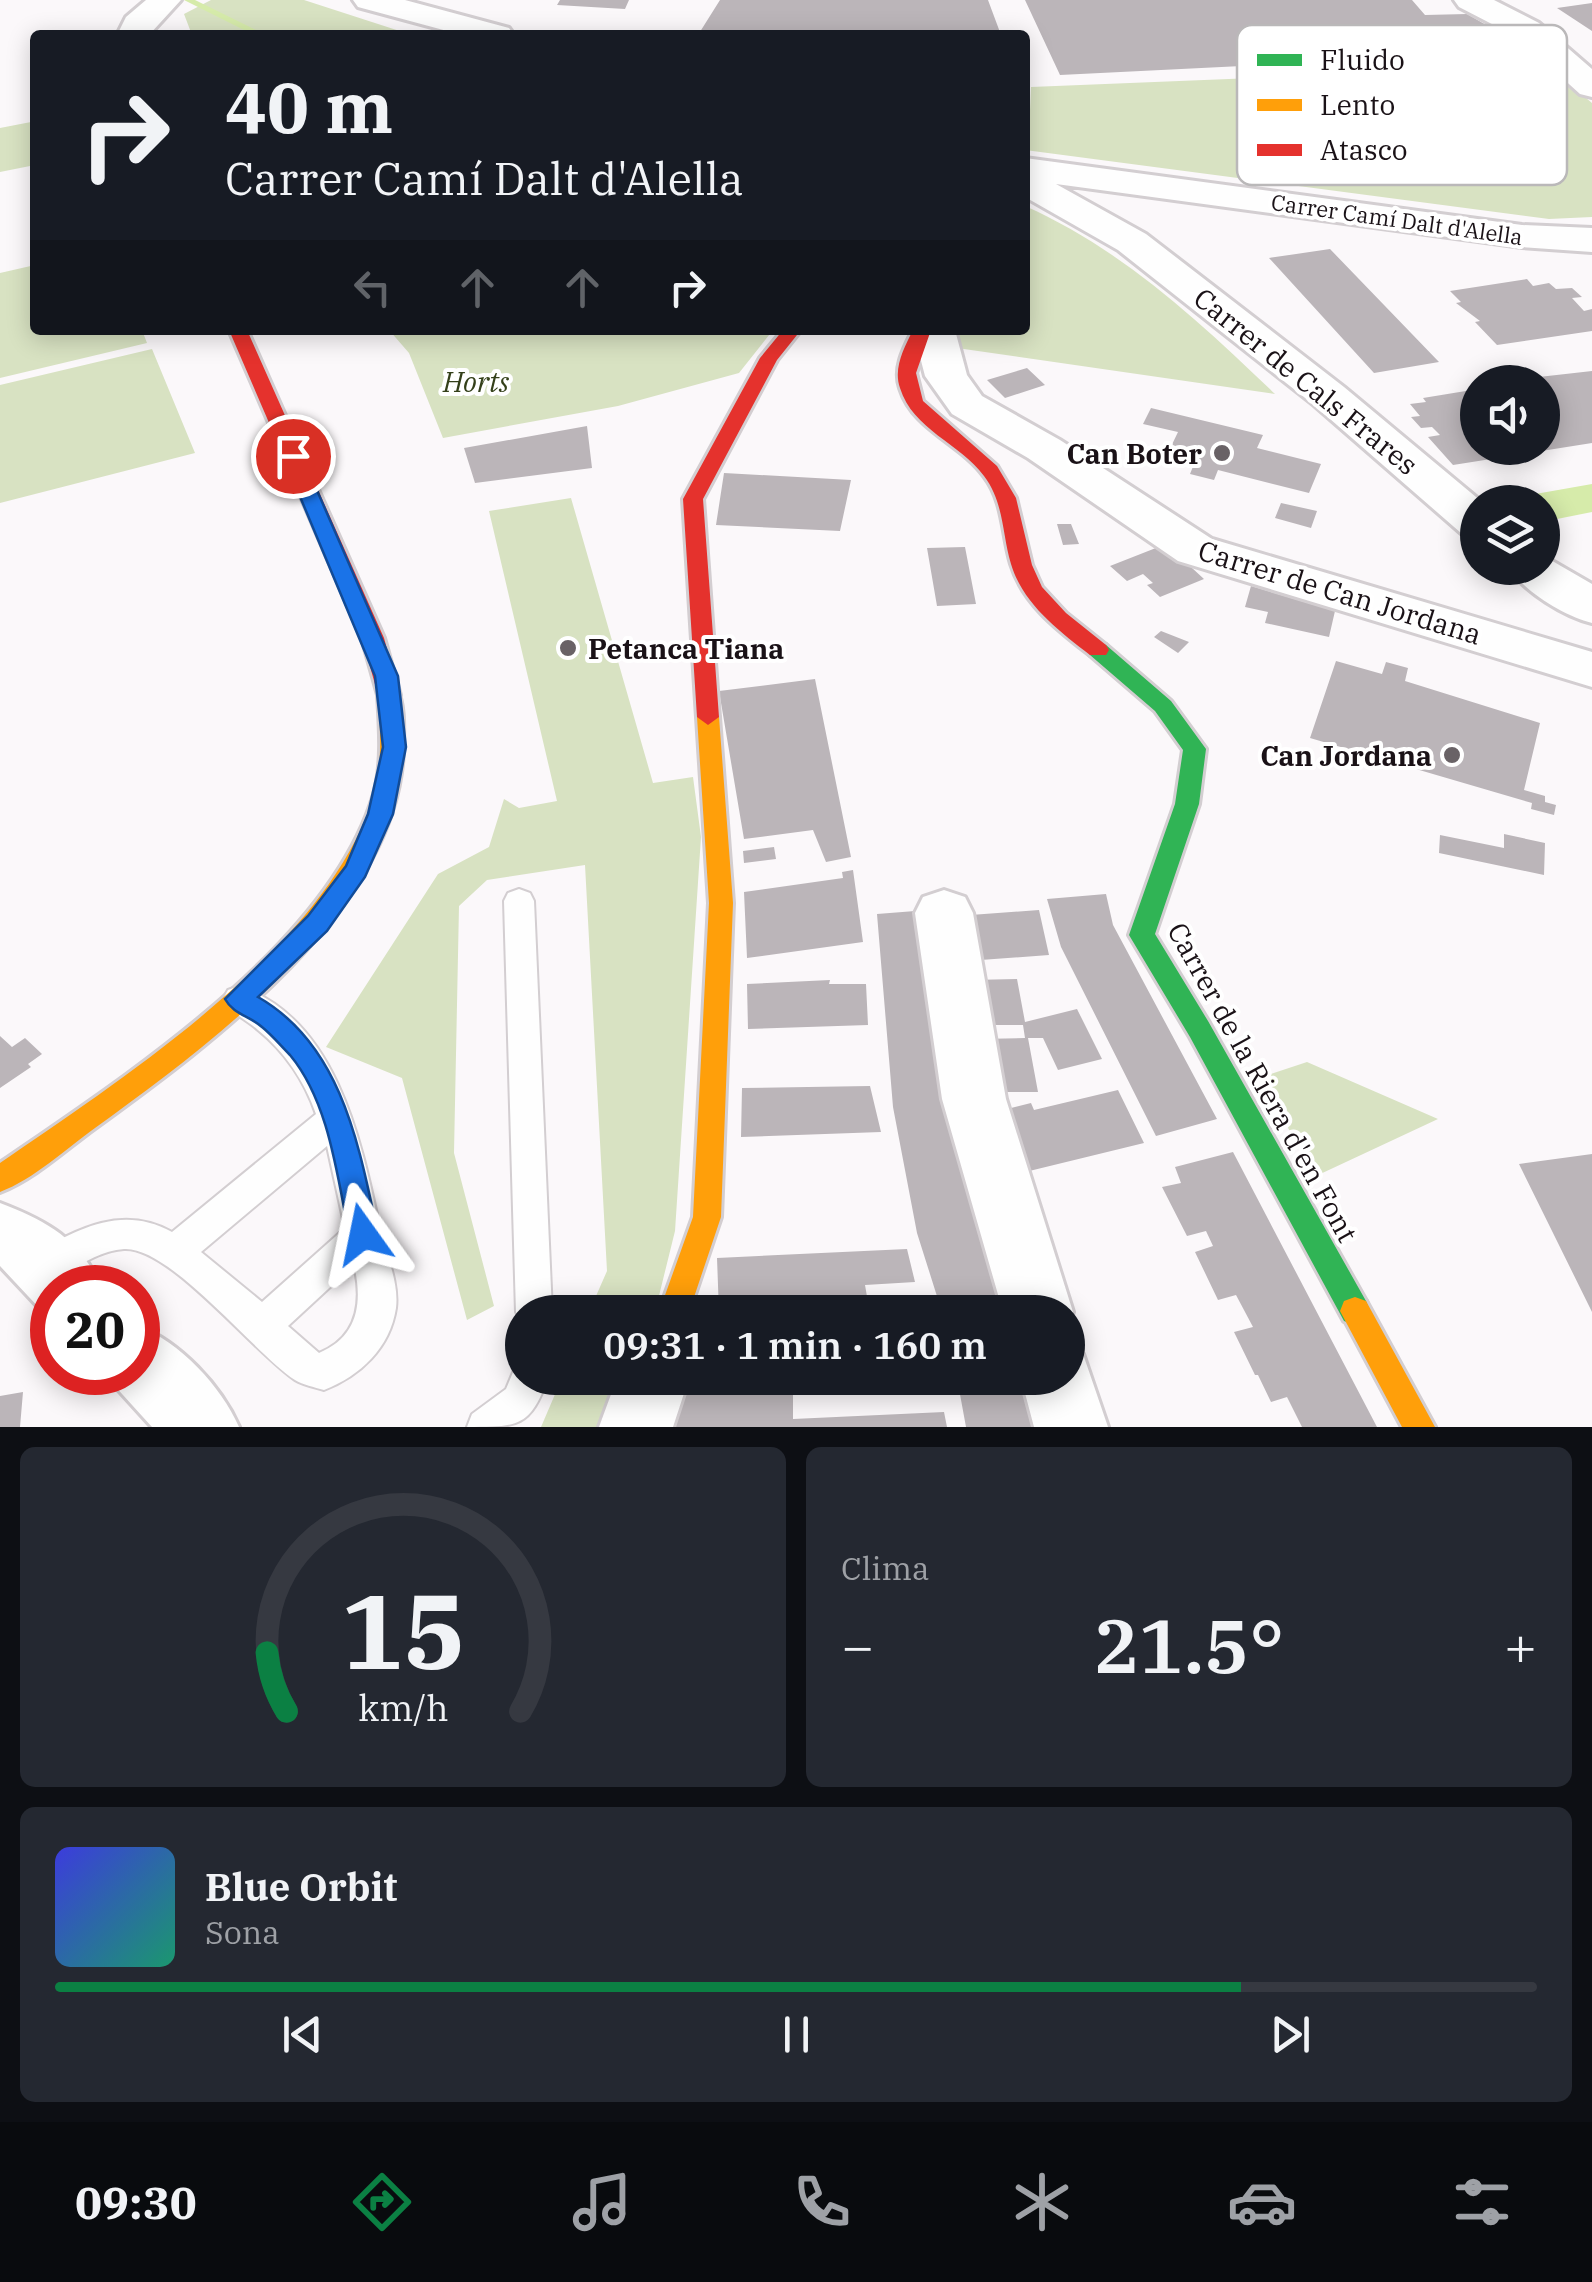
<!DOCTYPE html>
<html lang="es">
<head>
<meta charset="utf-8">
<style>
	body { margin:0; font-family:"IBM Plex Serif",serif; background:#242831; color:#f1f3f6; height:100vh; display:flex; flex-direction:column; font-size:38px; white-space:nowrap }
	* { box-sizing:border-box; margin:0 }
	p { font-size:32px; color:#9ea1a6 }
	.icon { flex:none; width:55px; height:55px; fill:none; stroke:currentColor; stroke-width:2; stroke-linecap:round; stroke-linejoin:round }
	.map { position:relative; height:1427px; overflow:hidden }
	.sheet { display:flex; flex-direction:column; gap:20px; padding:20px; background:#0d0f14; flex:1 }
	.sheet>* { flex:none }
	.guide { position:absolute; left:30px; top:30px; width:1000px; height:305px; border-radius:10px; box-shadow:0 5px 25px #0003; background:#171b24; color:#f1f3f6; overflow:hidden }
	.controls { position:absolute; left:1460px; top:365px; display:grid; gap:20px }
	.controls a { display:grid; place-items:center; width:100px; height:100px; border-radius:50%; background:#171b24; box-shadow:0 5px 25px #0003; font-size:50px }
	.speed { position:absolute; left:30px; top:1265px; display:flex; gap:20px; font-size:50px; font-weight:700; text-align:center }
	.speed>* { display:grid; place-content:center; width:130px; height:130px; border-radius:50%; background:#171b24; box-shadow:0 5px 25px #0003; line-height:1 }
	.speed .limit { border:15px solid #d22; background:#fff; color:#111 }
	.pin { position:absolute; display:grid; place-items:center; width:85px; height:85px; color:#fff; margin:-42px; border:5px solid #fff; border-radius:50%; box-shadow:0 2px 10px #0007 }
	.me { position:absolute; width:110px; margin:-55px; rotate:348deg; stroke-linejoin:round; filter:drop-shadow(0 0 8px #0008) }
	.turn { display:flex; align-items:center; gap:35px; height:210px; padding:0 30px; font-size:45px }
	.turn .icon { width:130px; height:130px; stroke-width:2.5 }
	.turn b { display:block; font-size:70px; line-height:85px }
	.lanes { display:flex; align-items:center; height:95px; padding:0 30px; background:#0003; justify-content:center; gap:50px; direction:ltr }
	.lanes .off { opacity:.35 }
	.big { font-size:75px; font-weight:600; line-height:1.1 }
	.sheet .widget { flex:1; display:flex; flex-direction:column; justify-content:center; gap:15px; min-width:0; padding:0 35px; border-radius:15px; background:#242831 }
	.sheet .dial { align-items:center; gap:0 }
	.dial svg { height:260px; overflow:visible; fill:none; stroke:#363941; stroke-width:7; stroke-linecap:round; text-anchor:middle }
	.dial text { fill:#f1f3f6; stroke:none }
	.song { display:flex; align-items:center; gap:30px }
	.cover { width:120px; height:120px; border-radius:15px; background:linear-gradient(135deg,hsl(240 70% 55%),hsl(160 70% 35%)) }
	.played { height:10px; border-radius:5px; background:linear-gradient(90deg,#0b8043 80%,#363941 80%) }
	.keys { display:flex; justify-content:space-around; direction:ltr }
	.heat { display:flex; justify-content:space-between; align-items:center; font-size:55px; direction:ltr }
	.sheet .tiles { flex:1; display:grid; gap:20px; grid-template-columns:1fr 1fr }
	.widget:last-child { grid-column:span 2 }
	.trip { position:absolute; left:505px; top:1295px; width:580px; height:100px; border-radius:50px; background:#171b24; box-shadow:0 5px 25px #0003; font-weight:600; line-height:100px; text-align:center }
	.tab-bar { display:flex; height:160px; justify-content:space-around; align-items:center; background:#090b0e; color:#9ea1a6 }
	.tab-bar .icon { width:70px; height:70px }
	.tab-bar .on { color:#0b8043 }
	.tab-bar b { font-size:45px; color:#f1f3f6 }
	.map>svg:first-child { display:block }
</style>
</head>
<body>
<div class="map">
<svg width="1592" height="1427" viewBox="0 0 1592 1427">
	<rect width="100%" height="100%" fill="#fbf8fa"/>
	<path fill="#d8e2c2" d="M 211,0 L 304,0 L 412,35 L 192,35 L 184,14 Z
		M 1548,66 L 1592,103 L 1592,217 L 1549,219 L 1025,150 L 1025,110 L 1030,110 L 1031,87 Z
		M 31,122 L 35,134 L 35,165 L 0,172 L 0,128 Z
		M 1025,206 C 1122,249 1200,322 1275,394 L 950,347 L 955,330 L 1025,330 Z
		M 35,265 L 35,330 L 142,330 L 147,343 L 0,378 L 0,273 Z
		M 389,330 L 773,330 L 739,373 L 618,406 L 443,438 L 409,353 Z
		M 152,349 L 195,453 L 0,503 L 0,385 Z
		M 571,498 L 653,783 L 693,777 L 701,837 L 675,1231 L 655,1312 L 589,1312 L 607,1271 L 585,865 L 487,880 L 459,906 L 454,1153 L 494,1306 L 467,1320 L 402,1078 L 326,1047 L 438,874 L 489,847 L 504,799 L 519,808 L 557,801 L 489,511 Z
		M 1307,1062 L 1438,1119 L 1316,1176 L 1259,1078 Z
		M 562,1378 L 630,1378 L 612,1427 L 541,1427 Z"/>
	<path fill="#d6ebaa" d="M 1592,484 L 1592,512 L 1547,521 L 1543,516 L 1542,502 L 1530,502 L 1524,496 Z"/>
	<g fill="none" stroke-linecap="round" stroke-linejoin="round">
		<path fill="#d6ebaa" fill-rule="evenodd" d="M 184,0 L 195,0 L 266,35 L 254,35 Z"/>
	</g>
	<path fill="#bbb5b9" d="M 560,0 L 629,0 L 625,9 L 557,5 Z
		M 720,0 L 988,0 L 1001,35 L 698,35 Z
		M 1025,0 L 1412,0 L 1425,15 L 1467,14 L 1509,38 L 1536,63 L 1393,71 L 1380,59 L 1060,75 Z
		M 1592,3 L 1592,31 L 1557,8 Z
		M 1330,249 L 1439,362 L 1374,373 L 1269,258 Z
		M 1527,279 L 1533,286 L 1549,283 L 1556,289 L 1572,288 L 1582,297 L 1572,298 L 1584,311 L 1592,309 L 1592,331 L 1497,345 L 1475,322 L 1480,321 L 1456,303 L 1461,302 L 1450,291 Z
		M 1027,368 L 1045,385 L 1005,398 L 987,380 Z
		M 1592,371 L 1592,443 L 1453,465 L 1428,437 L 1440,435 L 1432,427 L 1421,428 L 1411,417 L 1420,416 L 1410,404 L 1426,402 L 1423,398 L 1478,389 L 1478,448 L 1542,448 L 1542,382 L 1530,378 Z
		M 1151,408 L 1263,435 L 1257,448 L 1321,464 L 1309,493 L 1218,470 L 1214,480 L 1190,474 L 1194,464 L 1166,457 L 1178,432 L 1143,424 Z
		M 587,426 L 592,468 L 475,483 L 464,448 Z
		M 724,473 L 851,480 L 840,531 L 716,525 Z
		M 1281,503 L 1317,511 L 1311,528 L 1275,518 Z
		M 1057,524 L 1071,524 L 1079,544 L 1063,545 Z
		M 1166,544 L 1204,579 L 1160,597 L 1147,585 L 1153,583 L 1143,574 L 1127,581 L 1110,566 Z
		M 965,547 L 976,604 L 937,606 L 927,548 Z
		M 1251,586 L 1335,611 L 1329,637 L 1265,623 L 1268,612 L 1245,607 Z
		M 1161,631 L 1189,642 L 1178,653 L 1154,637 Z
		M 1336,661 L 1382,674 L 1386,662 L 1408,668 L 1405,681 L 1540,723 L 1524,790 L 1545,796 L 1545,802 L 1556,805 L 1554,815 L 1531,809 L 1532,803 L 1310,738 Z
		M 815,679 L 851,857 L 826,862 L 813,830 L 744,839 L 719,691 Z
		M 1504,834 L 1545,843 L 1544,875 L 1439,853 L 1440,835 L 1504,848 Z
		M 774,847 L 776,859 L 744,863 L 743,851 Z
		M 853,870 L 863,942 L 747,958 L 744,892 L 843,878 L 842,872 Z
		M 1106,894 L 1113,925 L 1217,1119 L 1156,1136 L 1061,947 L 1047,899 Z
		M 928,910 L 1002,1287 L 1008,1312 L 942,1312 L 917,1233 L 893,1107 L 877,914 Z
		M 1039,910 L 1049,955 L 967,961 L 957,916 Z
		M 1017,979 L 1025,1022 L 1077,1009 L 1102,1059 L 1058,1070 L 1043,1038 L 1028,1038 L 1038,1092 L 986,1092 L 979,1039 L 1025,1038 L 1023,1025 L 977,1025 L 971,980 Z
		M 830,980 L 829,984 L 866,984 L 868,1025 L 748,1029 L 747,984 Z
		M 0,1036 L 12,1047 L 25,1038 L 42,1054 L 28,1064 L 31,1067 L 0,1088 Z
		M 870,1086 L 881,1132 L 741,1137 L 742,1088 Z
		M 1118,1090 L 1144,1143 L 1009,1176 L 991,1113 L 1031,1103 L 1034,1110 Z
		M 1233,1152 L 1377,1427 L 1302,1427 L 1287,1397 L 1271,1402 L 1258,1375 L 1255,1375 L 1234,1332 L 1253,1327 L 1236,1295 L 1218,1300 L 1195,1252 L 1213,1246 L 1206,1231 L 1187,1236 L 1162,1187 L 1181,1183 L 1175,1167 Z
		M 1592,1154 L 1592,1312 L 1519,1164 Z
		M 907,1249 L 915,1282 L 865,1285 L 869,1308 L 895,1306 L 895,1312 L 719,1312 L 717,1258 Z
		M 693,1378 L 831,1378 L 831,1381 L 793,1382 L 793,1419 L 944,1412 L 947,1427 L 672,1427 Z
		M 957,1378 L 1027,1378 L 1038,1427 L 966,1427 Z
		M 23,1392 L 20,1427 L 0,1427 L 0,1396 Z"/>
	<g fill="none" stroke-linecap="round" stroke-linejoin="round">
		<defs>
			<path id="lane" d="M 519,889 L 530,893 L 534,901 L 552,1312 L 522,1312 L 522,1325 L 516,1312 L 504,901 L 508,893 Z
				M 239,986 C 338,1019 362,1145 381,1233 C 387,1257 399,1283 396,1308 C 390,1348 360,1376 324,1390 C 314,1387 303,1385 295,1380 C 255,1354 170,1246 124,1249 C 95,1251 72,1272 46,1282 L 33,1278 L 28,1266 L 33,1254 C 78,1229 122,1204 172,1232 L 316,1114 C 305,1082 285,1052 258,1030 C 246,1019 231,1014 223,999 L 228,990 ZM 327,1146 L 345,1228 L 262,1302 L 201,1252 ZM 354,1265 C 363,1303 358,1337 319,1353 L 288,1326 Z
				M 522,1362 L 522,1378 L 548,1378 C 530,1427 519,1427 467,1427 L 472,1414 L 506,1389 L 516,1365 Z"/>
			<path id="street" d="M 146,0 L 181,0 L 149,35 L 117,35 L 126,17 Z
				M 353,0 L 405,0 L 509,28 L 514,35 L 462,35 L 358,7 Z
				M 1454,0 L 1494,0 L 1539,23 L 1592,69 L 1592,97 L 1580,94 L 1517,37 L 1459,7 Z
				M 1025,158 L 1522,225 L 1592,228 L 1592,252 L 1522,247 L 1056,184 L 1146,234 L 1344,387 L 1482,502 L 1478,502 L 1478,537 L 1461,533 L 1314,405 L 1118,250 L 1025,197 Z
				M 913,330 L 955,330 L 967,375 L 982,396 L 1060,440 L 1212,539 L 1592,652 L 1592,687 L 1178,561 L 1028,458 L 952,414 L 925,376 Z
				M 1542,555 L 1592,584 L 1592,623 C 1564,616 1525,592 1509,568 L 1542,568 Z
				M 944,890 L 965,897 L 973,913 L 1006,1099 L 1073,1312 L 1068,1325 L 1068,1312 L 1003,1312 L 942,1099 L 915,913 L 923,897 Z
				M 0,1203 C 47,1221 80,1239 102,1288 L 52,1288 L 52,1315 L 42,1311 L 0,1266 Z
				M 138,1326 C 180,1342 221,1386 239,1427 L 152,1427 L 113,1384 L 108,1372 L 138,1372 Z
				M 1068,1348 L 1083,1354 L 1108,1427 L 1034,1427 L 1021,1378 L 1068,1378 Z
				M 617,1378 L 689,1378 L 673,1427 L 599,1427 Z"/>
			<path id="fast" d="M 1098,643 L 1106,645 L 1171,701 L 1206,749 L 1199,804 L 1155,934 L 1208,1021 L 1366,1301 L 1370,1311 L 1366,1321 L 1355,1325 L 1344,1321 L 1190,1037 L 1129,935 L 1175,804 L 1183,750 L 1155,711 L 1090,655 L 1087,650 Z"/>
			<path id="slow" d="M 389,687 L 397,690 C 405,706 403,731 403,750 C 398,907 211,1044 95,1128 C 66,1149 34,1179 0,1192 L 0,1163 C 125,1077 330,945 374,794 C 383,763 380,727 378,695 Z
				M 708,709 L 719,717 L 733,903 L 721,1217 L 689,1312 L 659,1312 L 693,1217 L 709,903 L 697,717 Z
				M 1355,1297 L 1366,1301 L 1435,1427 L 1402,1427 L 1340,1311 L 1344,1301 Z"/>
			<path id="jam" d="M 229,330 L 247,330 L 384,638 L 400,695 L 397,700 L 389,703 L 378,695 L 362,638 Z
				M 783,330 L 801,330 L 777,360 L 703,499 L 719,717 L 708,725 L 697,717 L 683,499 L 760,358 Z
				M 913,330 L 931,330 L 916,373 L 923,401 L 997,466 L 1016,498 L 1032,565 L 1042,587 L 1066,613 L 1106,645 L 1109,650 L 1106,655 L 1090,655 C 1058,630 1023,604 1011,564 C 1002,534 1004,502 984,476 C 960,443 913,430 900,388 C 893,368 904,348 913,330 Z"/>
		</defs>
		<use href="#lane" stroke="#d3ced1" stroke-width="4"/>
		<use href="#street" stroke="#d3ced1" stroke-width="6"/>
		<use href="#fast" stroke="#d3ced1" stroke-width="6"/>
		<use href="#slow" stroke="#d3ced1" stroke-width="6"/>
		<use href="#jam" stroke="#d3ced1" stroke-width="6"/>
		<use href="#lane" fill="#fefefe" fill-rule="evenodd"/>
		<use href="#street" fill="#fefefe" fill-rule="evenodd"/>
		<use href="#fast" fill="#30b455" fill-rule="evenodd"/>
		<use href="#slow" fill="#ff9f0a" fill-rule="evenodd"/>
		<use href="#jam" fill="#e5322d" fill-rule="evenodd"/>
	</g>
	<path fill="#1a73e8" stroke="#114b97" stroke-width="2.5" d="M 293,451 L 302,456 L 398,676 L 406,747 L 393,814 L 365,877 L 327,931 L 258,997 C 342,1045 359,1146 378,1234 L 374,1243 L 363,1247 L 353,1243 L 349,1234 C 337,1175 329,1102 290,1055 C 281,1046 272,1035 262,1027 C 250,1016 233,1014 225,999 L 308,916 L 346,866 L 368,814 L 383,747 L 375,676 L 283,456 Z"/>
	<g fill="#696266" stroke="#fff" stroke-width="4">
		<circle cx="1222" cy="453" r="10"/>
		<circle cx="568" cy="648" r="10"/>
		<circle cx="1452" cy="755" r="10"/>
	</g>
	<g text-anchor="middle" dominant-baseline="central" stroke-width="8" stroke-linejoin="round" paint-order="stroke">
		<g font-size="22" fill="#1a1217" stroke="#fff">
			<text transform="translate(1397 219) rotate(8)">Carrer Camí Dalt d'Alella</text>
		</g>
		<g font-size="28" font-style="italic" fill="#34401a" stroke="#fff">
			<text x="476" y="381">Horts</text>
		</g>
		<g font-size="28" fill="#1a1217" stroke="#fff">
			<text transform="translate(1306 381) rotate(39)">Carrer de Cals Frares</text>
			<text transform="translate(1340 592) rotate(17)">Carrer de Can Jordana</text>
			<text transform="translate(1263 1082) rotate(61)">Carrer de la Riera d'en Font</text>
		</g>
		<g font-size="28" font-weight="bold" fill="#1a1217" stroke="#fff" text-anchor="end">
			<text x="1202" y="453">Can Boter</text>
			<text x="588" y="648" text-anchor="start">Petanca Tiana</text>
			<text x="1432" y="755">Can Jordana</text>
		</g>
	</g>
	<rect x="1237" y="25" width="330" height="160" rx="15" fill="#fff" stroke="#bab8b9" stroke-width="2.5"/>
	<rect x="1257" y="54" width="45" height="12" fill="#30b455"/>
	<rect x="1257" y="99" width="45" height="12" fill="#ff9f0a"/>
	<rect x="1257" y="144" width="45" height="12" fill="#e5322d"/>
	<g font-size="28" fill="#1a1217">
		<text x="1320" y="70">Fluido</text>
		<text x="1320" y="115">Lento</text>
		<text x="1320" y="160">Atasco</text>
	</g>
</svg>
<div class="controls">
<a><svg class="icon" aria-label="sound" viewBox="0 0 24 24"><path d="M4 9h4l5-4v14l-5-4H4zM17 9q2 3 0 6"/></svg></a>
<a><svg class="icon" aria-label="layers" viewBox="0 0 24 24"><path d="M12 4l9 5-9 5-9-5zM3 14l9 5 9-5"/></svg></a>
</div>
<div class="speed"><div class="limit">20</div></div>
<div class="pin" style="left:293px;top:456px;background:#d93025"><svg class="icon" aria-label="arrive" viewBox="0 0 24 24"><path d="M6 21V4h12l-3 4 3 4H6"/></svg></div>
<svg class="me" style="left:363px;top:1234px" viewBox="-20 -20 40 40"><path d="M0-17L14 15 0 8-14 15z" fill="#1a73e8" stroke="#fff" stroke-width="4"/></svg>
<div class="trip">09:31 · 1 min · 160 m</div>
<div class="guide">
<div class="turn"><svg class="icon" aria-label="right" viewBox="0 0 24 24"><path d="M7 20v-9h11M14 6l5 5-5 5"/></svg><div><b>40 m</b>Carrer Camí Dalt d'Alella</div></div>
<div class="lanes"><svg class="icon off" aria-label="left" viewBox="0 0 24 24"><path d="M17 20v-9H6M10 6l-5 5 5 5"/></svg><svg class="icon off" aria-label="ahead" viewBox="0 0 24 24"><path d="M12 20V5M6 11l6-6 6 6"/></svg><svg class="icon off" aria-label="ahead" viewBox="0 0 24 24"><path d="M12 20V5M6 11l6-6 6 6"/></svg><svg class="icon" aria-label="right" viewBox="0 0 24 24"><path d="M7 20v-9h11M14 6l5 5-5 5"/></svg></div>
</div>
</div>
<section class="sheet">
<div class="tiles">
<div class="widget dial"><svg viewBox="0 0 100 80">
<path d="M14 69A42 42 0 1 1 86 69"/>
<path d="M14 69A42 42 0 0 1 8 51" stroke="#0b8043"/>
<text x="50" y="56" font-size="32" font-weight="700">15</text>
<text x="50" y="72" font-size="11">km/h</text>
</svg></div>
<div class="widget"><p>Clima</p>
<div class="heat"><a>−</a><b class="big">21.5°</b><a>+</a></div>
</div>
<div class="widget">
<div class="song"><i class="cover"></i><div><b>Blue Orbit</b><p>Sona</p></div></div>
<div class="played"></div>
<div class="keys"><svg class="icon" aria-label="previous" viewBox="0 0 24 24"><path d="M18 5L8 12l10 7zM5 5v14"/></svg><svg class="icon" aria-label="pause" viewBox="0 0 24 24"><path d="M8 5v14M16 5v14"/></svg><svg class="icon" aria-label="next" viewBox="0 0 24 24"><path d="M6 5l10 7-10 7zM19 5v14"/></svg></div>
</div>
</div>
</section>
<nav class="tab-bar">
<b>09:30</b>
<svg class="icon on" aria-label="directions" viewBox="0 0 24 24"><path d="M12 3l9 9-9 9-9-9zM9 14v-3h6M13 9l2 2-2 2"/></svg>
<svg class="icon" aria-label="music" viewBox="0 0 24 24"><path d="M9 18V5l10-2v13"/><circle cx="6" cy="18" r="3"/><circle cx="16" cy="16" r="3"/></svg>
<svg class="icon" aria-label="phone" viewBox="0 0 24 24"><path d="M5 4h4l2 5-3 2q2 4 5 5l2-3 5 2v4C11 20 4 13 5 4z"/></svg>
<svg class="icon" aria-label="climate" viewBox="0 0 24 24"><path d="M12 3v18M4 7l16 10M4 17L20 7"/></svg>
<svg class="icon" aria-label="car" viewBox="0 0 24 24"><path d="M5 17H2v-5l4-1 3-4h7l3 4 3 1v5h-3M9 17h6M6 11h13"/><circle cx="7" cy="17" r="2"/><circle cx="17" cy="17" r="2"/></svg>
<svg class="icon" aria-label="filters" viewBox="0 0 24 24"><path d="M4 7h16M4 17h16"/><circle cx="9" cy="7" r="2"/><circle cx="15" cy="17" r="2"/></svg>
</nav>
</body>
</html>
